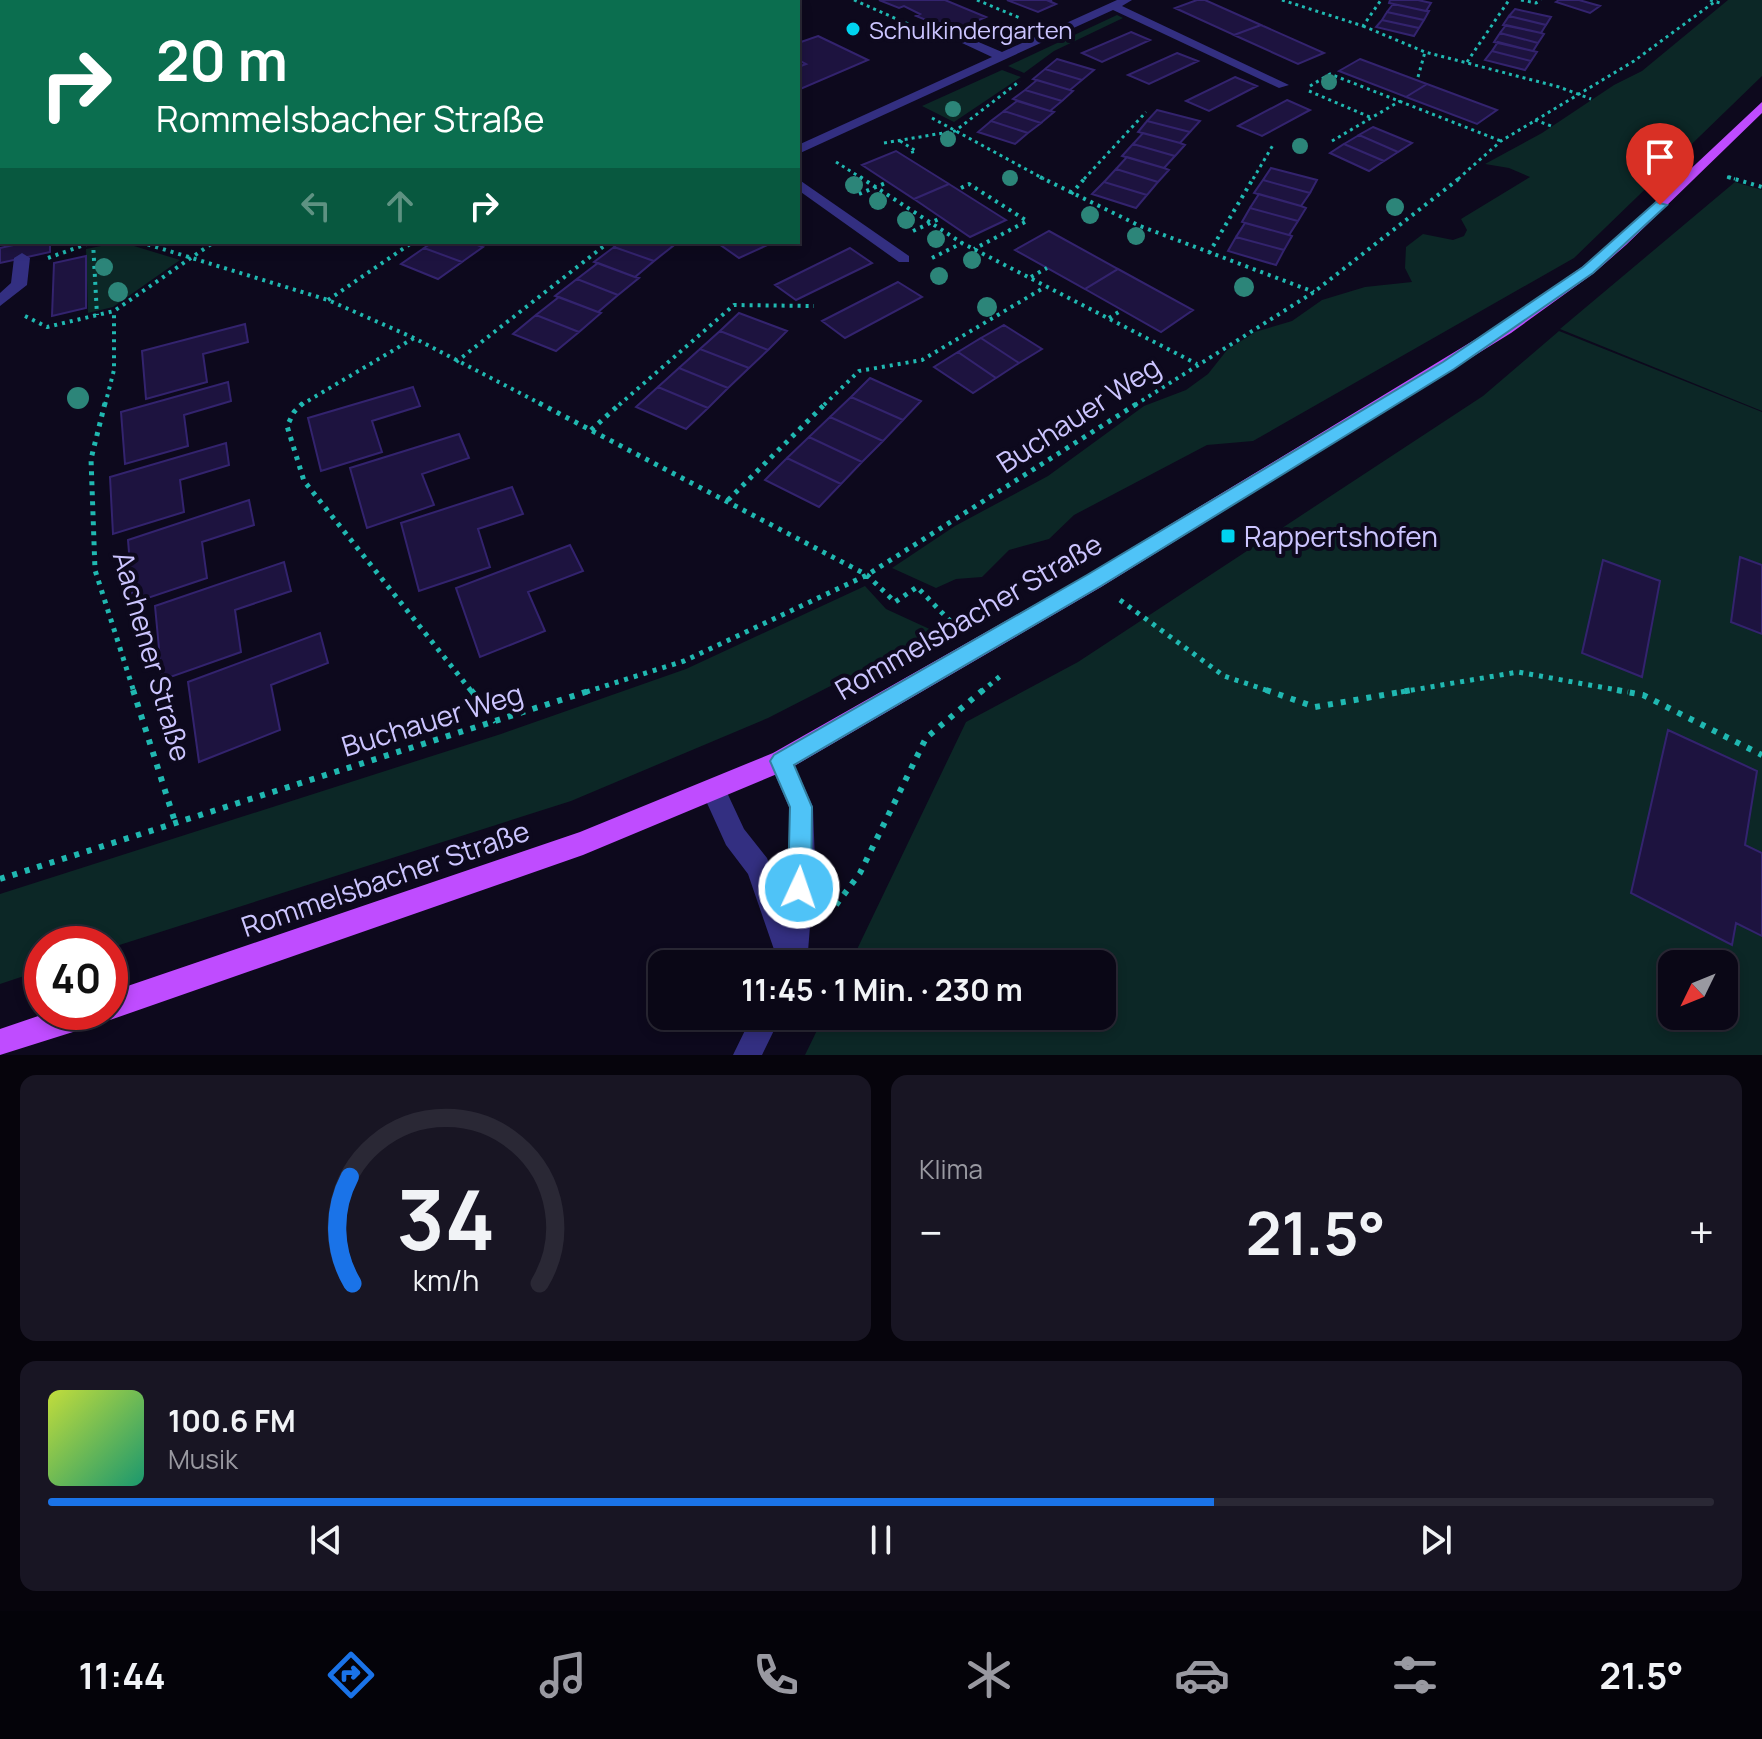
<!DOCTYPE html>
<html lang="de">
<head>
<meta charset="utf-8">
<style>
	body { margin:0; font-family:Manrope,sans-serif; background:#181523; color:#f1f3f6; height:100vh; display:flex; flex-direction:column; font-size:30px; white-space:nowrap }
	* { box-sizing:border-box; margin:0 }
	p { font-size:26px; color:#9999a1 }
	.icon { flex:none; width:44px; height:44px; fill:none; stroke:currentColor; stroke-width:2; stroke-linecap:round; stroke-linejoin:round }
	.map { position:relative; height:1055px; overflow:hidden }
	.details { display:flex; flex-direction:column; gap:20px; padding:20px; background:#06040c; flex:1 }
	.details>* { flex:none }
	.top-card { position:absolute; left:0px; top:0px; width:800px; height:244px; box-shadow:0 4px 12px #0003,0 0 0 2px #2a2835; background:#0b6e4f; color:#fff; overflow:hidden }
	.needle { width:52px; rotate:227deg }
	.buttons { position:absolute; left:1658px; top:950px; display:grid; gap:16px }
	.buttons a { display:grid; place-items:center; width:80px; height:80px; border-radius:16px; background:#0a0716; box-shadow:0 4px 12px #0003,0 0 0 2px #2a2835; font-size:40px }
	.speed { position:absolute; left:24px; top:926px; display:flex; gap:16px; font-size:40px; font-weight:700; text-align:center }
	.speed>* { display:grid; place-content:center; width:104px; height:104px; border-radius:50%; background:#0a0716; box-shadow:0 4px 12px #0003,0 0 0 2px #2a2835; line-height:1 }
	.speed .limit { border:12px solid #d22; background:#fff; color:#111 }
	.pin { position:absolute; display:grid; place-items:center; width:68px; height:68px; color:#fff; margin:-82px -34px; border-radius:50% 50% 50% 0; rotate:-45deg; box-shadow:0 0 8px #0007 }
	.pin .icon { rotate:45deg }
	.me { position:absolute; width:88px; margin:-44px; rotate:3deg; stroke-linejoin:round; filter:drop-shadow(0 0 6px #0008) }
	.turn { display:flex; align-items:center; gap:28px; height:168px; padding:0 24px; font-size:36px }
	.turn .icon { width:104px; height:104px; stroke-width:2.5 }
	.turn b { display:block; font-size:56px; line-height:68px }
	.lanes { display:flex; align-items:center; height:76px; padding:0 24px; background:#0003; justify-content:center; gap:40px; direction:ltr }
	.lanes .off { opacity:.35 }
	.big { font-size:60px; font-weight:700; line-height:1.1 }
	.details .tile { flex:1; display:flex; flex-direction:column; justify-content:center; gap:12px; min-width:0; padding:0 28px; border-radius:16px; background:#181523 }
	.details .dial { align-items:center; gap:0 }
	.dial svg { height:208px; overflow:visible; fill:none; stroke:#2a2835; stroke-width:7; stroke-linecap:round; text-anchor:middle }
	.dial text { fill:#f1f3f6; stroke:none }
	.song { display:flex; align-items:center; gap:24px }
	.cover { width:96px; height:96px; border-radius:12px; background:linear-gradient(135deg,hsl(70 70% 55%),hsl(160 70% 35%)) }
	.played { height:8px; border-radius:4px; background:linear-gradient(90deg,#1a73e8 70%,#2a2835 70%) }
	.keys { display:flex; justify-content:space-around; direction:ltr }
	.heat { display:flex; justify-content:space-between; align-items:center; font-size:44px; direction:ltr }
	.details .tiles { flex:1; display:grid; gap:20px; grid-template-columns:1fr 1fr }
	.tile:last-child { grid-column:span 2 }
	.trip { position:absolute; left:648px; top:950px; width:468px; height:80px; border-radius:16px; background:#0a0716; box-shadow:0 4px 12px #0003,0 0 0 2px #2a2835; font-weight:700; line-height:80px; text-align:center }
	.menu { display:flex; height:128px; justify-content:space-around; align-items:center; background:#040309; color:#9999a1 }
	.menu .icon { width:56px; height:56px }
	.menu .on { color:#1a73e8 }
	.menu b { font-size:36px; color:#f1f3f6 }
	.map>svg:first-child { display:block }
</style>
</head>
<body>
<div class="map">
<svg width="1762" height="1055" viewBox="0 0 1762 1055">
	<rect width="100%" height="100%" fill="#0d091d"/>
	<path fill="#0c2726" fill-rule="evenodd" d="M 1728,0 L 1762,0 L 1762,76 L 1574,258 L 1253,441 L 1207,445 L 1074,515 L 1049,539 L 1009,550 L 982,577 L 956,579 L 936,588 L 892,568 L 955,526 L 1048,476 L 1144,406 L 1186,390 L 1208,374 L 1227,350 L 1255,332 L 1292,321 L 1322,300 L 1365,287 L 1412,282 L 1405,268 L 1406,247 L 1423,234 L 1453,240 L 1464,236 L 1467,230 L 1461,219 L 1530,177 L 1509,168 L 1485,164 L 1542,133 L 1614,85 L 1642,71 Z
		M 1117,15 L 1123,18 L 1054,51 L 1024,73 L 1008,66 Z
		M 1002,70 L 1021,77 L 954,122 L 922,106 Z
		M 1735,182 L 1762,190 L 1762,411 L 1560,329 Z
		M 121,242 L 180,260 L 113,307 L 88,313 L 86,249 Z
		M 1559,331 L 1762,412 L 1762,1055 L 805,1055 L 824,1016 L 1102,1016 L 1102,964 L 850,964 L 966,722 L 1078,662 L 1483,396 ZM 1672,964 L 1724,964 L 1724,1016 L 1672,1016 Z
		M 865,586 L 886,609 L 936,632 L 768,718 L 571,801 L 110,948 L 110,944 L 42,944 L 42,970 L 0,984 L 0,894 L 501,734 L 686,669 Z"/>
	<path fill="#1d133f" stroke="#33236e" stroke-width="2" d="M 879,0 L 945,0 L 986,17 L 953,31 L 916,16 L 920,14 L 904,6 L 899,8 Z
		M 1007,0 L 1052,0 L 1049,1 L 1056,4 L 1038,12 Z
		M 1197,0 L 1205,0 L 1261,25 L 1234,35 L 1175,8 Z
		M 1390,0 L 1418,0 L 1431,3 L 1426,11 L 1389,3 Z
		M 1559,0 L 1579,0 L 1600,6 L 1590,13 L 1556,2 Z
		M 1393,4 L 1426,11 L 1429,11 L 1424,20 L 1387,12 Z
		M 1515,9 L 1551,17 L 1546,25 L 1509,16 Z
		M 1387,12 L 1424,20 L 1419,28 L 1382,20 Z
		M 1509,16 L 1546,25 L 1541,33 L 1503,25 Z
		M 1382,20 L 1419,28 L 1414,36 L 1376,27 Z
		M 1261,25 L 1324,53 L 1298,64 L 1234,35 Z
		M 1506,25 L 1541,33 L 1544,34 L 1538,43 L 1500,33 Z
		M 1131,32 L 1150,40 L 1102,62 L 1082,53 Z
		M 1500,33 L 1538,43 L 1533,51 L 1494,42 Z
		M 818,36 L 868,60 L 798,90 L 798,67 L 806,64 L 798,60 L 798,43 Z
		M 1498,42 L 1533,51 L 1537,52 L 1531,61 L 1492,51 Z
		M 1492,51 L 1531,61 L 1525,70 L 1485,60 Z
		M 1177,53 L 1198,61 L 1149,84 L 1128,75 Z
		M 1057,59 L 1094,70 L 1082,80 L 1045,69 Z
		M 1360,59 L 1427,84 L 1406,97 L 1339,71 Z
		M 1045,69 L 1082,80 L 1070,90 L 1033,79 Z
		M 1235,77 L 1257,86 L 1209,111 L 1186,101 Z
		M 1037,80 L 1070,90 L 1073,91 L 1062,101 L 1025,90 Z
		M 1427,84 L 1497,110 L 1477,124 L 1406,97 Z
		M 1025,90 L 1062,101 L 1050,111 L 1013,99 Z
		M 1287,100 L 1310,110 L 1262,136 L 1238,126 Z
		M 1017,101 L 1050,111 L 1054,112 L 1041,123 L 1004,111 Z
		M 1157,110 L 1200,121 L 1190,132 L 1147,121 Z
		M 1004,111 L 1041,123 L 1028,133 L 991,121 Z
		M 991,121 L 1028,133 L 1015,144 L 978,132 Z
		M 1147,121 L 1190,132 L 1180,143 L 1138,132 Z
		M 1373,127 L 1412,143 L 1398,152 L 1359,135 Z
		M 1143,133 L 1180,143 L 1185,145 L 1175,156 L 1133,144 Z
		M 1359,135 L 1398,152 L 1384,161 L 1344,144 Z
		M 1133,144 L 1175,156 L 1164,168 L 1122,156 Z
		M 1344,144 L 1384,161 L 1369,171 L 1330,153 Z
		M 896,151 L 949,184 L 914,199 L 862,165 Z
		M 1127,157 L 1164,168 L 1169,170 L 1158,182 L 1116,169 Z
		M 1271,168 L 1317,180 L 1310,193 L 1263,180 Z
		M 1116,169 L 1158,182 L 1147,195 L 1104,182 Z
		M 1263,180 L 1310,193 L 1301,206 L 1254,193 Z
		M 1104,182 L 1147,195 L 1136,208 L 1092,194 Z
		M 949,184 L 1006,220 L 970,237 L 914,199 Z
		M 1259,194 L 1301,206 L 1306,208 L 1298,221 L 1250,208 Z
		M 1250,208 L 1298,221 L 1289,235 L 1242,222 Z
		M 1245,223 L 1289,235 L 1292,236 L 1284,250 L 1236,237 Z
		M 1049,231 L 1118,269 L 1085,289 L 1015,250 Z
		M 1236,237 L 1284,250 L 1276,265 L 1228,251 Z
		M 27,242 L 50,242 L 50,252 L 0,263 L 0,248 Z
		M 433,242 L 469,242 L 483,247 L 462,262 L 424,248 Z
		M 620,242 L 663,242 L 673,246 L 654,261 L 614,247 Z
		M 725,242 L 774,242 L 739,258 L 719,244 Z
		M 614,247 L 654,261 L 635,277 L 594,262 Z
		M 424,248 L 462,262 L 438,279 L 401,264 Z
		M 850,248 L 872,263 L 796,300 L 775,285 Z
		M 86,256 L 86,308 L 52,316 L 54,263 Z
		M 598,263 L 635,277 L 639,278 L 618,295 L 577,279 Z
		M 1118,269 L 1193,310 L 1161,332 L 1085,289 Z
		M 577,279 L 618,295 L 598,312 L 555,296 Z
		M 898,282 L 922,297 L 845,338 L 822,321 Z
		M 559,297 L 598,312 L 601,313 L 579,332 L 536,315 Z
		M 739,313 L 787,331 L 768,350 L 720,331 Z
		M 536,315 L 579,332 L 556,351 L 513,334 Z
		M 245,324 L 248,342 L 203,354 L 207,382 L 146,399 L 142,351 Z
		M 1004,325 L 1042,349 L 1019,363 L 981,338 Z
		M 720,331 L 768,350 L 749,368 L 700,349 Z
		M 981,338 L 1019,363 L 996,378 L 958,352 Z
		M 700,349 L 749,368 L 728,388 L 679,368 Z
		M 958,352 L 996,378 L 973,393 L 934,367 Z
		M 679,368 L 728,388 L 708,408 L 658,387 Z
		M 870,378 L 921,401 L 903,420 L 851,397 Z
		M 228,382 L 231,401 L 184,415 L 188,446 L 125,464 L 121,412 Z
		M 413,387 L 420,406 L 372,421 L 382,452 L 321,471 L 308,418 Z
		M 658,387 L 708,408 L 686,429 L 636,407 Z
		M 851,397 L 903,420 L 883,441 L 830,417 Z
		M 830,417 L 883,441 L 862,462 L 809,437 Z
		M 459,434 L 469,458 L 422,474 L 434,505 L 367,528 L 350,468 Z
		M 809,437 L 862,462 L 841,484 L 787,458 Z
		M 226,443 L 229,465 L 180,480 L 184,512 L 113,534 L 110,477 Z
		M 787,458 L 841,484 L 819,507 L 765,480 Z
		M 512,487 L 523,514 L 478,529 L 490,567 L 419,591 L 401,523 Z
		M 249,500 L 254,525 L 202,542 L 207,578 L 133,603 L 128,540 Z
		M 570,545 L 583,571 L 528,592 L 545,631 L 480,657 L 456,588 Z
		M 1740,557 L 1762,565 L 1762,634 L 1731,622 Z
		M 1603,560 L 1660,581 L 1642,677 L 1582,653 Z
		M 284,562 L 291,591 L 235,610 L 241,652 L 162,680 L 155,606 Z
		M 320,633 L 328,663 L 271,685 L 280,730 L 199,762 L 188,682 Z
		M 1668,730 L 1757,771 L 1745,845 L 1762,853 L 1762,936 L 1736,923 L 1732,945 L 1631,893 Z"/>
	<g fill="none" stroke-linecap="round" stroke-linejoin="round">
		<path stroke="#20b8b1" stroke-width="3" stroke-dasharray="3 4" stroke-linecap="butt" d="M 546,0 L 550,2
			M 854,0 L 926,32
			M 977,0 L 1020,18
			M 1282,0 L 1363,26 L 1381,0
			M 1521,0 L 1536,3 L 1541,0
			M 1710,0 L 1723,4
			M 184,2 L 191,0
			M 334,2 L 340,0
			M 478,2 L 484,0
			M 672,2 L 678,0
			M 1363,26 L 1425,52 L 1559,87 L 1591,99
			M 1467,62 L 1509,0
			M 1418,77 L 1425,52
			M 1310,86 L 1330,74 L 1501,141
			M 1309,91 L 1372,118
			M 932,118 L 1044,179
			M 1535,120 L 1551,126
			M 900,141 L 916,151 L 909,153
			M 1332,141 L 1400,101
			M 884,143 L 955,131 L 1020,81
			M 836,162 L 863,179
			M 1727,177 L 1735,179
			M 1084,179 L 1146,112
			M 1253,179 L 1273,145
			M 1458,179 L 1501,141 L 1634,61 L 1717,0"/>
		<path stroke="#20b8b1" stroke-width="4" stroke-dasharray="3 5" stroke-linecap="butt" d="M 860,177 L 962,243 L 1197,364
			M 1040,177 L 1140,226 L 1314,292
			M 1728,177 L 1762,187
			M 961,188 L 969,184 L 1027,221 L 974,249
			M 859,194 L 888,182
			M 1071,194 L 1086,177
			M 913,231 L 941,218
			M 93,242 L 97,315
			M 140,242 L 328,300 L 414,338 L 543,405
			M 1209,253 L 1254,177
			M 48,258 L 92,242
			M 932,258 L 962,243
			M 1031,277 L 1047,268
			M 328,300 L 413,242
			M 25,316 L 47,327 L 114,311 L 214,242
			M 1109,318 L 1122,310
			M 456,362 L 609,242
			M 105,405 L 114,370 L 114,311
			M 301,405 L 414,338
			M 619,405 L 734,305 L 814,306
			M 824,405 L 859,371 L 922,360 L 1045,287
			M 1135,405 L 1314,292 L 1461,177"/>
		<path stroke="#20b8b1" stroke-width="5" stroke-dasharray="4 6" stroke-linecap="butt" d="M 105,403 L 91,459 L 95,570 L 134,692
			M 303,403 L 294,412 L 287,426 L 304,481 L 472,692
			M 539,403 L 867,575 L 895,602 L 917,587 L 953,624
			M 591,430 L 621,403
			M 728,500 L 826,403
			M 1120,600 L 1224,676 L 1272,692
			M 586,692 L 684,661 L 867,575 L 1138,403
			M 981,692 L 1004,673
			M 1401,692 L 1518,672 L 1628,692"/>
		<path stroke="#20b8b1" stroke-width="6" stroke-dasharray="5 8" stroke-linecap="butt" d="M 133,690 L 176,825
			M 471,690 L 496,722
			M 1266,690 L 1315,707 L 1412,690
			M 1617,690 L 1643,695 L 1762,755
			M 0,879 L 592,690
			M 836,905 L 860,873 L 926,738 L 983,690"/>
		<path fill="#332f81" fill-rule="evenodd" d="M 19,0 L 36,0 L 38,2 L 21,2 Z
			M 1117,0 L 1132,0 L 1122,6 L 1289,85 L 1279,88 L 1113,10 L 798,154 L 798,145 L 992,57 L 947,36 L 947,32 L 955,32 L 1002,52 Z
			M 798,179 L 909,256 L 909,262 L 899,262 L 798,190 Z
			M 22,253 L 30,258 L 27,285 L 0,306 L 0,293 L 11,283 L 14,258 Z
			M 781,750 L 789,753 L 813,807 L 815,863 L 807,964 L 779,964 L 748,874 L 726,845 L 702,792 L 705,784 L 714,781 L 723,784 L 744,829 L 767,858 L 785,906 L 789,863 L 789,807 L 769,761 L 773,753 Z
			M 752,1016 L 781,1016 L 762,1055 L 733,1055 Z"/>
		<path fill="#bf4cff" fill-rule="evenodd" d="M 1762,102 L 1762,113 L 1626,245 L 1594,273 L 1511,333 L 1101,587 L 789,769 L 583,855 L 110,1020 L 104,1017 L 102,1022 L 92,1026 L 0,1055 L 0,1029 L 50,1012 L 110,1012 L 110,992 L 580,832 L 773,753 L 1087,575 L 1499,325 L 1582,267 L 1616,239 Z"/>
	</g>
	<g fill="#2c8579">
		<circle cx="1021" cy="32" r="7"/>
		<circle cx="1329" cy="82" r="8"/>
		<circle cx="953" cy="109" r="8"/>
		<circle cx="948" cy="139" r="8"/>
		<circle cx="1300" cy="146" r="8"/>
		<circle cx="1010" cy="178" r="8"/>
		<circle cx="854" cy="185" r="9"/>
		<circle cx="878" cy="201" r="9"/>
		<circle cx="1395" cy="207" r="9"/>
		<circle cx="1090" cy="215" r="9"/>
		<circle cx="906" cy="220" r="9"/>
		<circle cx="1136" cy="236" r="9"/>
		<circle cx="936" cy="239" r="9"/>
		<circle cx="972" cy="260" r="9"/>
		<circle cx="104" cy="267" r="9"/>
		<circle cx="939" cy="276" r="9"/>
		<circle cx="1244" cy="287" r="10"/>
		<circle cx="118" cy="292" r="10"/>
		<circle cx="987" cy="307" r="10"/>
		<circle cx="78" cy="398" r="11"/>
	</g>
	<path fill="#4fc3f7" stroke="#337fa1" stroke-width="2" d="M 1656,202 L 1667,205 L 1593,273 L 1454,369 L 1101,586 L 794,765 L 812,807 L 811,888 L 808,897 L 799,900 L 791,897 L 788,888 L 790,807 L 770,761 L 774,755 L 1087,575 L 1443,362 L 1583,267 Z"/>
	<g fill="#00d4f0" stroke="#0d091d" stroke-width="3">
		<circle cx="853" cy="29" r="8"/>
		<rect x="1220" y="528" width="16" height="16" rx="4"/>
	</g>
	<g text-anchor="middle" dominant-baseline="central" stroke-width="8" stroke-linejoin="round" paint-order="stroke">
		<g font-size="24" fill="#ccc5ff" stroke="#0d091d" text-anchor="start">
			<text x="869" y="29">Schulkindergarten</text>
		</g>
		<g font-size="28" fill="#ccc5ff" stroke="#0d091d">
			<text transform="translate(1078 414) rotate(-33)">Buchauer Weg</text>
			<text transform="translate(968 616) rotate(-30)">Rommelsbacher Straße</text>
			<text transform="translate(153 656) rotate(74)">Aachener Straße</text>
			<text transform="translate(432 719) rotate(-17)">Buchauer Weg</text>
			<text transform="translate(385 878) rotate(-19)">Rommelsbacher Straße</text>
		</g>
		<g font-size="28" fill="#ccc5ff" stroke="#0d091d" text-anchor="start">
			<text x="1244" y="536">Rappertshofen</text>
		</g>
	</g>
</svg>
<div class="buttons">
<a><svg class="needle" viewBox="-14 -14 28 28"><path d="M0-13l5 13h-10z" fill="#e53935"/><path d="M0 13l5-13h-10z" fill="#9999a1"/></svg></a>
</div>
<div class="speed"><div class="limit">40</div></div>
<div class="pin" style="left:1660px;top:205px;background:#d93025"><svg class="icon" aria-label="arrive" viewBox="0 0 24 24"><path d="M6 21V4h12l-3 4 3 4H6"/></svg></div>
<svg class="me" style="left:799px;top:888px" viewBox="-20 -20 40 40"><circle r="17" fill="#4fc3f7" stroke="#fff" stroke-width="3"/><path d="M0-11L8 9 0 5-8 9z" fill="#fff"/></svg>
<div class="trip">11:45 · 1 Min. · 230 m</div>
<div class="top-card">
<div class="turn"><svg class="icon" aria-label="right" viewBox="0 0 24 24"><path d="M7 20v-9h11M14 6l5 5-5 5"/></svg><div><b>20 m</b>Rommelsbacher Straße</div></div>
<div class="lanes"><svg class="icon off" aria-label="left" viewBox="0 0 24 24"><path d="M17 20v-9H6M10 6l-5 5 5 5"/></svg><svg class="icon off" aria-label="ahead" viewBox="0 0 24 24"><path d="M12 20V5M6 11l6-6 6 6"/></svg><svg class="icon" aria-label="right" viewBox="0 0 24 24"><path d="M7 20v-9h11M14 6l5 5-5 5"/></svg></div>
</div>
</div>
<section class="details">
<div class="tiles">
<div class="tile dial"><svg viewBox="0 0 100 80">
<path d="M14 69A42 42 0 1 1 86 69"/>
<path d="M14 69A42 42 0 0 1 13 28" stroke="#1a73e8"/>
<text x="50" y="56" font-size="32" font-weight="700">34</text>
<text x="50" y="72" font-size="11">km/h</text>
</svg></div>
<div class="tile"><p>Klima</p>
<div class="heat"><a>−</a><b class="big">21.5°</b><a>+</a></div>
</div>
<div class="tile">
<div class="song"><i class="cover"></i><div><b>100.6 FM</b><p>Musik</p></div></div>
<div class="played"></div>
<div class="keys"><svg class="icon" aria-label="previous" viewBox="0 0 24 24"><path d="M18 5L8 12l10 7zM5 5v14"/></svg><svg class="icon" aria-label="pause" viewBox="0 0 24 24"><path d="M8 5v14M16 5v14"/></svg><svg class="icon" aria-label="next" viewBox="0 0 24 24"><path d="M6 5l10 7-10 7zM19 5v14"/></svg></div>
</div>
</div>
</section>
<nav class="menu">
<b>11:44</b>
<svg class="icon on" aria-label="directions" viewBox="0 0 24 24"><path d="M12 3l9 9-9 9-9-9zM9 14v-3h6M13 9l2 2-2 2"/></svg>
<svg class="icon" aria-label="music" viewBox="0 0 24 24"><path d="M9 18V5l10-2v13"/><circle cx="6" cy="18" r="3"/><circle cx="16" cy="16" r="3"/></svg>
<svg class="icon" aria-label="phone" viewBox="0 0 24 24"><path d="M5 4h4l2 5-3 2q2 4 5 5l2-3 5 2v4C11 20 4 13 5 4z"/></svg>
<svg class="icon" aria-label="climate" viewBox="0 0 24 24"><path d="M12 3v18M4 7l16 10M4 17L20 7"/></svg>
<svg class="icon" aria-label="car" viewBox="0 0 24 24"><path d="M5 17H2v-5l4-1 3-4h7l3 4 3 1v5h-3M9 17h6M6 11h13"/><circle cx="7" cy="17" r="2"/><circle cx="17" cy="17" r="2"/></svg>
<svg class="icon" aria-label="filters" viewBox="0 0 24 24"><path d="M4 7h16M4 17h16"/><circle cx="9" cy="7" r="2"/><circle cx="15" cy="17" r="2"/></svg>
<b>21.5°</b>
</nav>
</body>
</html>
